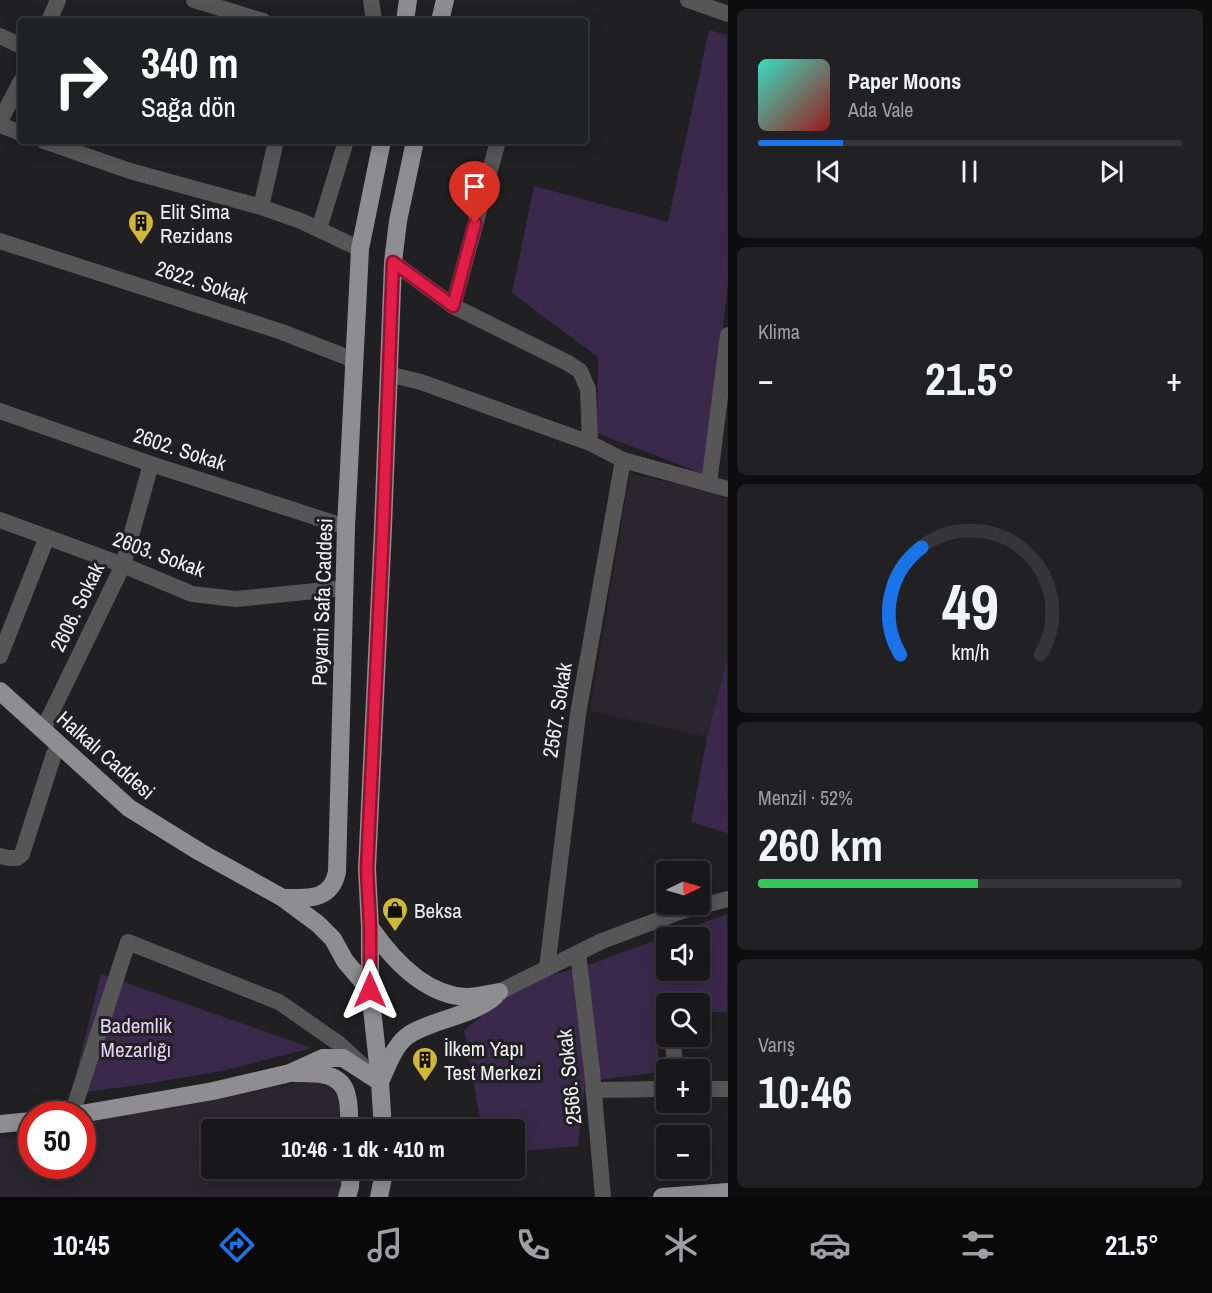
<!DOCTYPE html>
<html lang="tr">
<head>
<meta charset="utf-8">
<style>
	body { margin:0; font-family:"Archivo Narrow",sans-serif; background:#212022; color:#f1f3f6; height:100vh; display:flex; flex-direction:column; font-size:22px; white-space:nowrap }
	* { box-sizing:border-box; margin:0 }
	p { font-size:20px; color:#9f9fa2 }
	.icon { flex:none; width:33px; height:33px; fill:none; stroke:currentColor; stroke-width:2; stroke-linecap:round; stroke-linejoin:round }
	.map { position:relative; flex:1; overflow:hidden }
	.panel { display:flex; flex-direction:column; gap:9px; padding:9px; background:#0d0d0e; width:484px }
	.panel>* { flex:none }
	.hud { position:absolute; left:18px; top:18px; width:570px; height:126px; border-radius:6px; box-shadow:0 3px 15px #0003,0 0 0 2px #363638; background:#202124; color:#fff; overflow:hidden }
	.needle { width:39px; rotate:85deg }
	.tools { position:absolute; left:656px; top:861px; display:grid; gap:12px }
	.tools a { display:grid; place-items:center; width:54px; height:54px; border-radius:6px; background:#181719; box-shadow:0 3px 15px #0003,0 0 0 2px #363638; font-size:30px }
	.speed { position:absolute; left:18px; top:1101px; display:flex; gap:12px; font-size:30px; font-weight:700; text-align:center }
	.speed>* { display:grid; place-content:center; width:78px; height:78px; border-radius:50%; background:#181719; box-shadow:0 3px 15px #0003,0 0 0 2px #363638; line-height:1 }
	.speed .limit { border:9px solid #d22; background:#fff; color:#111 }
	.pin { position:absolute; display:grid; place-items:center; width:51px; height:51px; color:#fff; margin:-62px -26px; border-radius:50% 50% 50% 0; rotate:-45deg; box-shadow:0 0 6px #0007 }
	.pin .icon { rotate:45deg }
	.me { position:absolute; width:66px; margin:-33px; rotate:0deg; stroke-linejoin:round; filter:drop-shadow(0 0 4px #0008) }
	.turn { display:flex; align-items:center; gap:21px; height:126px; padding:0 24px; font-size:27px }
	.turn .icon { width:78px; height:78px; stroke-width:2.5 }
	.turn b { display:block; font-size:42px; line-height:51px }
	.big { font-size:45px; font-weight:700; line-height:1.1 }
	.panel .tile { flex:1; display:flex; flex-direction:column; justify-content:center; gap:9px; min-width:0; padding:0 21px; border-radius:9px; background:#212022 }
	.panel .dial { align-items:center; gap:0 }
	.dial svg { height:156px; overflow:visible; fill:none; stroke:#363638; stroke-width:7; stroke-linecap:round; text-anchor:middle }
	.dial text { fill:#f1f3f6; stroke:none }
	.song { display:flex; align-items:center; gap:18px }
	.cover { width:72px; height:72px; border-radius:9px; background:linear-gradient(135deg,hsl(170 70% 55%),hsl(0 70% 35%)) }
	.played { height:6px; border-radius:3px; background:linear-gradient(90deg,#1a73e8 20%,#363638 20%) }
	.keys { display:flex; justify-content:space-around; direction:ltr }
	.heat { display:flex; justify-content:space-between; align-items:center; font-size:33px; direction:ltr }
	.charge { height:9px; border-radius:4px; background:linear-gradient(90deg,#34c759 52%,#363638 0) }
	.trip { position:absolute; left:201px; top:1119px; width:324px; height:60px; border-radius:6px; background:#181719; box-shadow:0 3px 15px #0003,0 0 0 2px #363638; font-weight:700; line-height:60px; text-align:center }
	.tabs { display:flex; height:96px; justify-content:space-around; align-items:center; background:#0a090a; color:#9f9fa2 }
	.tabs .icon { width:42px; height:42px }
	.tabs .selected { color:#1a73e8 }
	.tabs b { font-size:27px; color:#f1f3f6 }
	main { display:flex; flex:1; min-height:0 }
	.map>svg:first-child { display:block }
</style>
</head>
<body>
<main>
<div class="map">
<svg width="728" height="1197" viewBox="0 0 728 1197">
	<rect width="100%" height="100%" fill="#201f21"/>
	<path fill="#2a262e" d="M 630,474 L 704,489 L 727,495 L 727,658 L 707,737 L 590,711 Z
		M 311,1080 L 341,1089 L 341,1129 L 212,1130 L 212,1168 L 341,1169 L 341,1196 L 340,1197 L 0,1197 L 0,1139 L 31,1133 L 32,1166 L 82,1166 L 83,1123 Z"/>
	<path fill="#3b294b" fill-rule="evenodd" d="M 709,30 L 727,35 L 728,283 L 706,475 L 597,433 L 598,357 L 512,293 L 534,186 L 668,222 Z
		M 727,658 L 728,833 L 727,833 L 691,822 L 707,737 Z
		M 727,914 L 727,1012 L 699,1012 L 699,1004 L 666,1004 L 666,1012 L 655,1012 L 660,1072 L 585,1082 L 578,1146 L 515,1152 L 514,1130 L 482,1129 L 464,1030 L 523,983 L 591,964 ZM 666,938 L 699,938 L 699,970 L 666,970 Z
		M 101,974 L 312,1048 L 226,1070 L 152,1083 L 71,1094 Z"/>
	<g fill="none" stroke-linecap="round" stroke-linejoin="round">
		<path stroke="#575657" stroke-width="16" d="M 194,0 L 263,21
			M 371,0 L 374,21
			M 688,0 L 728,14
			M 49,21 L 58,0
			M 0,36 L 21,46
			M 0,121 L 21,81
			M 0,125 L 21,133
			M 44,141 L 130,171 L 261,207 L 301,221 L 360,249
			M 261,207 L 276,141
			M 319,229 L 346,141
			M 0,241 L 282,332 L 354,360
			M 393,262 L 453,306 L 568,363 L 580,371 L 588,389 L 590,443
			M 453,306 L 498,141
			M 388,374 L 421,382 L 590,443 L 623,460 L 728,489
			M 0,411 L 151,464 L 346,527
			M 709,484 L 728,335
			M 0,520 L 123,565 L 192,594 L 236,599 L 344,588
			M 0,656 L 47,537
			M 43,730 L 123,565 L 151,464
			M 0,856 L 9,858 L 17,858 L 22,854 L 54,754 L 60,746
			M 578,953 L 592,1071 L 603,1197
			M 547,968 L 578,714 L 623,460
			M 499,992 L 602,941 L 682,911 L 728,899
			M 672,1036 L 676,1070
			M 699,1089 L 728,1089
			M 593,1090 L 666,1089
			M 72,1114 L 128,942 L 279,1002 L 338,1043 L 362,1065"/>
		<path stroke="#8e8d90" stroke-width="18" d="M 405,21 L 408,0
			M 440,21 L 445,0
			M 0,691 L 129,808 L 200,852 L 283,898 L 318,924 L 333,939 L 345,961 L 370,990
			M 283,898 C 308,898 331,901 337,872 L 346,527 L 360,249 L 382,141
			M 370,927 C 392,959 424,995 466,997 C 477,997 488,994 499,992
			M 294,1073 C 314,1073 342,1071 347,1096 C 350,1106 349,1119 349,1130
			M 380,1082 C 387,1067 393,1048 406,1037 C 412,1032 420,1029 427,1026 C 449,1017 477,1012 495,996
			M 81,1114 L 213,1091 L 290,1073 L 323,1058 L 343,1058 L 380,1082
			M 0,1124 L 32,1121
			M 383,1130 L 380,1082 L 370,990 L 370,927 L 367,869 L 383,528 L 393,262 L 398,221 L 415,141
			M 347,1197 L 350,1187 L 351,1168
			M 379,1197 L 385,1168
			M 662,1197 L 728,1192"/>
	</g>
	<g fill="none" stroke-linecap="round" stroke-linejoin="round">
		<defs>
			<path id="route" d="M 370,990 L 370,927 L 367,869 L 383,528 L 393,262 L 453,306 L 475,223"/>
		</defs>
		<use href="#route" stroke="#92132f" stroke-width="15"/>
		<use href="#route" stroke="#e11d48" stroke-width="10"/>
	</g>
	<defs>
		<symbol id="building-pin" viewBox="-11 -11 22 30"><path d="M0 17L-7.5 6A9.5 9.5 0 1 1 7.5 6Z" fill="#d1b736" stroke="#201f21"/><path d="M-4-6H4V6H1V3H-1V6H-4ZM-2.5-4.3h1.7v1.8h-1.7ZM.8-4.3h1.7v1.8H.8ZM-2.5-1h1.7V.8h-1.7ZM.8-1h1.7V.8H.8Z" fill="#111"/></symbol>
		<symbol id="shop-pin" viewBox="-11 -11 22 30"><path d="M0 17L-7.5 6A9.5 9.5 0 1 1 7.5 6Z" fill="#d1b736" stroke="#201f21"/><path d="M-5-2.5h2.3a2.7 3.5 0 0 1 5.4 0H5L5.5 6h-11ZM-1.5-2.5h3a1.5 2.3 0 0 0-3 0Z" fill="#111"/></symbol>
	</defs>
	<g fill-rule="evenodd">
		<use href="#building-pin" x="126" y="208" width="30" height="40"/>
		<use href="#shop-pin" x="380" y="895" width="30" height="40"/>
		<use href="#building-pin" x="410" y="1045" width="30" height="40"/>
	</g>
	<g text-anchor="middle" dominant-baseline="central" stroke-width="6" stroke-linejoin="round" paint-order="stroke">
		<g font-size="21" fill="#f0f0f1" stroke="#201f21" text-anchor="start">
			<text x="160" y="211">Elit Sima<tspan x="160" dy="24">Rezidans</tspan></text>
			<text x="414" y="910">Beksa</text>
			<text x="444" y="1048">İlkem Yapı<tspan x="444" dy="24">Test Merkezi</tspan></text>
		</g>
		<g font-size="21" fill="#f0f0f1" stroke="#201f21">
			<text transform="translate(202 282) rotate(18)">2622. Sokak</text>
			<text transform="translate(180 449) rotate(18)">2602. Sokak</text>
			<text transform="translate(159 554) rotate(20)">2603. Sokak</text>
			<text transform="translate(322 602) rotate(-88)">Peyami Safa Caddesi</text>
			<text transform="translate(77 607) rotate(-64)">2606. Sokak</text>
			<text transform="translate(557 710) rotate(-81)">2567. Sokak</text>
			<text transform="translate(106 755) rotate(41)">Halkalı Caddesi</text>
			<text transform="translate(569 1077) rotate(-96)">2566. Sokak</text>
		</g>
		<g font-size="21" fill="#e2d1f4" stroke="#201f21">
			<text x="136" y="1025">Bademlik<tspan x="136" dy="24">Mezarlığı</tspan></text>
		</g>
	</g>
</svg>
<div class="tools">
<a><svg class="needle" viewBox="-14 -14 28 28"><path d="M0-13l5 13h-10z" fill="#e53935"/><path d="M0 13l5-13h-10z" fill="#9f9fa2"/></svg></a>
<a><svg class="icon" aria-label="sound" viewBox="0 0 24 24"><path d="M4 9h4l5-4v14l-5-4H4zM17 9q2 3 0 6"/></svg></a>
<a><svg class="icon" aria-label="search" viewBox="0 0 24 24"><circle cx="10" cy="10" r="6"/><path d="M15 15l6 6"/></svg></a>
<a>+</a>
<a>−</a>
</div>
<div class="speed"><div class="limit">50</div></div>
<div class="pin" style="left:475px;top:223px;background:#d93025"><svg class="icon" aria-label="arrive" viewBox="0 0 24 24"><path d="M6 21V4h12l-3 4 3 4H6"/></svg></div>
<svg class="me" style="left:370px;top:990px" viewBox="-20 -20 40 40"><path d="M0-17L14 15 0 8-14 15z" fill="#e11d48" stroke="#fff" stroke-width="4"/></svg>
<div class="trip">10:46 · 1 dk · 410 m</div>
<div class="hud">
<div class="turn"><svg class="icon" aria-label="right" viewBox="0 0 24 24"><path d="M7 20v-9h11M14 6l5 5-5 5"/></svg><div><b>340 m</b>Sağa dön</div></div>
</div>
</div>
<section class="panel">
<div class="tile">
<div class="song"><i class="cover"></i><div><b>Paper Moons</b><p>Ada Vale</p></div></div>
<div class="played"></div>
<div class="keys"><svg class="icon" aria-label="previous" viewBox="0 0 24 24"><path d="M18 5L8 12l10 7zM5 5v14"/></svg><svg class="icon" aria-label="pause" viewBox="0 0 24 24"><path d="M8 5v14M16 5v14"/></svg><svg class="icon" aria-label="next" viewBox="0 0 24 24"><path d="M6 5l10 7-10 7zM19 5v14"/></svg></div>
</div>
<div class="tile"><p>Klima</p>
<div class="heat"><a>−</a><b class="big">21.5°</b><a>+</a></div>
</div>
<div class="tile dial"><svg viewBox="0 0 100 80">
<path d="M14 69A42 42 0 1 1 86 69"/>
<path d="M14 69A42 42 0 0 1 25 14" stroke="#1a73e8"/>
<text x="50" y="56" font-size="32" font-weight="700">49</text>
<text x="50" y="72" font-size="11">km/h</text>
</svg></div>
<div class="tile"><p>Menzil · 52%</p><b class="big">260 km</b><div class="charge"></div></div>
<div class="tile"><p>Varış</p><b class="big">10:46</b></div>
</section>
</main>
<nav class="tabs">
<b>10:45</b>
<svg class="icon selected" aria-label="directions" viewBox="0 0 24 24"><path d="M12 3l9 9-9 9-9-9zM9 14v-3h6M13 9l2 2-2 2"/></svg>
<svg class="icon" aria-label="music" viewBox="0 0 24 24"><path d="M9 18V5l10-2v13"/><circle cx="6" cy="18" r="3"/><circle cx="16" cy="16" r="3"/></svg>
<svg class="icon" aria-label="phone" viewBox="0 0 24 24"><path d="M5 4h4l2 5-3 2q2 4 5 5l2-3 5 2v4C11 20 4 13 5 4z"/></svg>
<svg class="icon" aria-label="climate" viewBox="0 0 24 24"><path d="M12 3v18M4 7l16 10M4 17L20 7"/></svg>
<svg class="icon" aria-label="car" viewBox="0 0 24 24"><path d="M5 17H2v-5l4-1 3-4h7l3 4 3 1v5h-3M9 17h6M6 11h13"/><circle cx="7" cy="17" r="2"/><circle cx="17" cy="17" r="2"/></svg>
<svg class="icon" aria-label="filters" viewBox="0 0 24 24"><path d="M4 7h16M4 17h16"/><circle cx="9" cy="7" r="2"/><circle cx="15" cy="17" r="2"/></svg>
<b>21.5°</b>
</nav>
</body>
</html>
